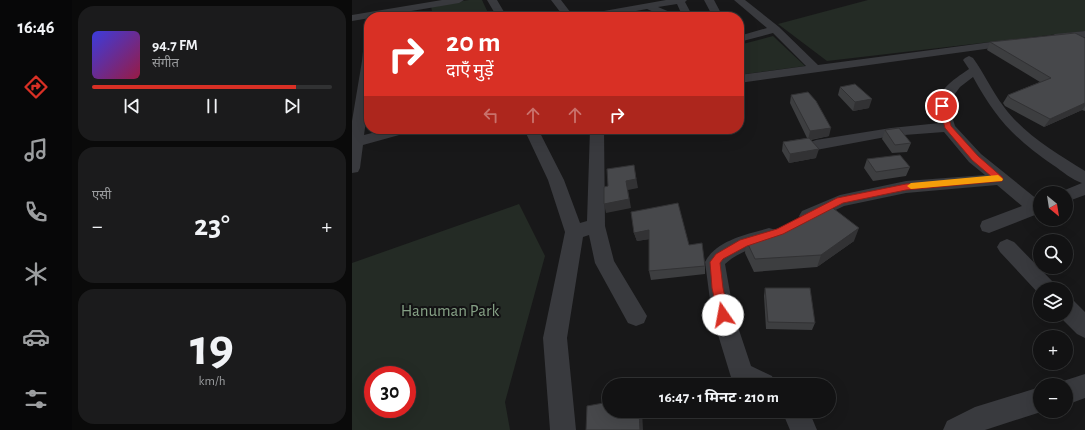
<!DOCTYPE html>
<html lang="hi">
<head>
<meta charset="utf-8">
<style>
	body { margin:0; font-family:"Alegreya Sans","Noto Sans Devanagari",sans-serif; background:#1b1b1c; color:#f1f3f6; height:100vh; display:flex; flex-direction:column; font-size:15px; white-space:nowrap }
	* { box-sizing:border-box; margin:0 }
	p { font-size:13px; color:#9c9ea0 }
	.icon { flex:none; width:22px; height:22px; fill:none; stroke:currentColor; stroke-width:2; stroke-linecap:round; stroke-linejoin:round }
	.map { position:relative; flex:1; overflow:hidden }
	.details { display:flex; flex-direction:column; gap:6px; padding:6px; background:#0a0a0a; width:280px }
	.details>* { flex:none }
	.banner { position:absolute; left:12px; top:12px; width:380px; height:122px; border-radius:16px; box-shadow:0 4px 16px #0002,0 0 0 1px #313233; background:#d93025; color:#fff; overflow:hidden }
	.needle { width:26px; rotate:150deg }
	.tools { position:absolute; left:681px; top:186px; display:grid; gap:8px }
	.tools a { display:grid; place-items:center; width:40px; height:40px; border-radius:50%; background:#121213; box-shadow:0 4px 16px #0002,0 0 0 1px #313233; font-size:20px }
	.speed { position:absolute; left:12px; top:366px; display:flex; gap:8px; font-size:20px; font-weight:700; text-align:center }
	.speed>* { display:grid; place-content:center; width:52px; height:52px; border-radius:50%; background:#121213; box-shadow:0 4px 16px #0002,0 0 0 1px #313233; line-height:1 }
	.speed .limit { border:6px solid #d22; background:#fff; color:#111 }
	.pin { position:absolute; display:grid; place-items:center; width:34px; height:34px; color:#fff; margin:-17px; border:2px solid #fff; border-radius:50%; box-shadow:0 1px 4px #0007 }
	.me { position:absolute; width:44px; margin:-22px; rotate:348deg; stroke-linejoin:round; filter:drop-shadow(0 0 3px #0008) }
	.turn { display:flex; align-items:center; gap:14px; height:84px; padding:0 16px; font-size:18px }
	.turn .icon { width:52px; height:52px; stroke-width:2.5 }
	.turn b { display:block; font-size:28px; line-height:34px }
	.lanes { display:flex; align-items:center; height:38px; padding:0 16px; background:#0003; justify-content:center; gap:20px; direction:ltr }
	.lanes .off { opacity:.35 }
	.big { font-size:30px; font-weight:700; line-height:1.1 }
	.details .widget { flex:1; display:flex; flex-direction:column; justify-content:center; gap:6px; min-width:0; padding:0 14px; border-radius:16px; background:#1b1b1c }
	.details .dial { align-items:center; gap:0 }
	.dial b { font-size:52px; line-height:1 }
	.song { display:flex; align-items:center; gap:12px }
	.cover { width:48px; height:48px; border-radius:6px; background:linear-gradient(135deg,hsl(240 70% 55%),hsl(340 70% 35%)) }
	.played { height:4px; border-radius:2px; background:linear-gradient(90deg,#d93025 85%,#313233 85%) }
	.keys { display:flex; justify-content:space-around; direction:ltr }
	.heat { display:flex; justify-content:space-between; align-items:center; font-size:22px; direction:ltr }
	.trip { position:absolute; left:250px; top:378px; width:234px; height:40px; border-radius:20px; background:#121213; box-shadow:0 4px 16px #0002,0 0 0 1px #313233; font-weight:700; line-height:40px; text-align:center }
	main { display:flex; flex:1; min-height:0 }
	.tabs { display:flex; flex-direction:column; width:72px; justify-content:space-around; align-items:center; background:#070708; color:#9c9ea0 }
	.tabs .icon { width:28px; height:28px }
	.tabs .on { color:#d93025 }
	.tabs b { font-size:18px; color:#f1f3f6 }
	.map>svg:first-child { display:block }
</style>
</head>
<body>
<main>
<nav class="tabs">
<b>16:46</b>
<svg class="icon on" aria-label="directions" viewBox="0 0 24 24"><path d="M12 3l9 9-9 9-9-9zM9 14v-3h6M13 9l2 2-2 2"/></svg>
<svg class="icon" aria-label="music" viewBox="0 0 24 24"><path d="M9 18V5l10-2v13"/><circle cx="6" cy="18" r="3"/><circle cx="16" cy="16" r="3"/></svg>
<svg class="icon" aria-label="phone" viewBox="0 0 24 24"><path d="M5 4h4l2 5-3 2q2 4 5 5l2-3 5 2v4C11 20 4 13 5 4z"/></svg>
<svg class="icon" aria-label="climate" viewBox="0 0 24 24"><path d="M12 3v18M4 7l16 10M4 17L20 7"/></svg>
<svg class="icon" aria-label="car" viewBox="0 0 24 24"><path d="M5 17H2v-5l4-1 3-4h7l3 4 3 1v5h-3M9 17h6M6 11h13"/><circle cx="7" cy="17" r="2"/><circle cx="17" cy="17" r="2"/></svg>
<svg class="icon" aria-label="filters" viewBox="0 0 24 24"><path d="M4 7h16M4 17h16"/><circle cx="9" cy="7" r="2"/><circle cx="15" cy="17" r="2"/></svg>
</nav>
<section class="details">
<div class="widget">
<div class="song"><i class="cover"></i><div><b>94.7 FM</b><p>संगीत</p></div></div>
<div class="played"></div>
<div class="keys"><svg class="icon" aria-label="previous" viewBox="0 0 24 24"><path d="M18 5L8 12l10 7zM5 5v14"/></svg><svg class="icon" aria-label="pause" viewBox="0 0 24 24"><path d="M8 5v14M16 5v14"/></svg><svg class="icon" aria-label="next" viewBox="0 0 24 24"><path d="M6 5l10 7-10 7zM19 5v14"/></svg></div>
</div>
<div class="widget"><p>एसी</p>
<div class="heat"><a>−</a><b class="big">23°</b><a>+</a></div>
</div>
<div class="widget dial"><b>19</b><p>km/h</p></div>
</section>
<div class="map">
<svg width="733" height="430" viewBox="0 0 733 430">
	<rect width="100%" height="100%" fill="#181819"/>
	<path fill="#242b25" fill-rule="evenodd" d="M 117,0 L 130,0 L 138,17 L 81,17 L 79,6 Z
		M 516,0 L 733,0 L 733,31 L 475,61 L 426,24 Z
		M 421,36 L 453,66 L 387,75 L 387,45 Z
		M 167,204 L 193,256 L 153,402 L 158,430 L 0,430 L 0,263 ZM 21,375 L 55,375 L 55,409 L 21,409 Z"/>
	<g fill="none" stroke-linecap="round" stroke-linejoin="round">
		<path fill="#393a3e" fill-rule="evenodd" d="M 90,0 L 112,0 L 107,3 L 0,21 L 0,15 Z
			M 135,0 L 145,0 L 155,17 L 145,17 Z
			M 199,0 L 209,0 L 222,17 L 212,17 Z
			M 314,0 L 335,0 L 333,2 L 341,17 L 328,17 L 330,15 L 325,4 L 306,7 L 325,15 L 326,17 L 313,17 L 295,9 L 251,17 L 230,17 L 235,14 Z
			M 352,0 L 362,0 L 371,17 L 361,17 Z
			M 382,0 L 393,0 L 427,27 L 466,65 L 662,39 L 667,42 L 662,45 L 387,83 L 387,75 L 454,66 L 421,33 L 387,42 L 387,36 L 415,28 Z
			M 733,31 L 733,37 L 703,40 L 698,37 L 703,34 Z
			M 17,39 L 17,99 L 12,135 L 36,129 L 60,129 L 58,132 L 11,145 L 8,168 L 6,172 L 0,173 L 0,121 L 10,61 L 12,42 Z
			M 617,56 L 621,58 C 632,73 640,91 652,107 C 672,134 704,153 733,171 L 733,195 L 714,202 L 714,193 L 707,193 L 708,192 L 730,183 C 720,180 710,171 701,165 C 662,138 644,119 621,77 L 608,87 L 599,99 L 598,110 L 603,126 L 629,154 L 686,200 L 688,200 L 688,213 L 637,233 L 630,231 L 628,226 L 630,221 L 670,206 L 645,185 L 554,193 L 492,206 L 456,223 L 450,221 L 447,216 L 450,211 L 488,195 L 554,181 L 633,175 L 617,162 L 592,132 L 539,136 L 464,150 L 459,148 L 456,145 L 459,142 L 464,140 L 539,128 L 588,123 C 578,95 595,84 617,69 L 611,60 L 613,58 Z
			M 172,129 L 186,129 L 212,180 L 228,223 L 235,221 L 238,129 L 252,129 L 253,226 L 262,261 L 295,316 L 292,323 L 284,326 L 276,323 L 243,263 L 237,235 L 231,237 L 215,338 L 224,430 L 198,430 L 191,338 L 213,232 L 196,180 Z
			M 417,228 L 424,230 L 426,235 L 424,240 C 406,246 387,251 373,264 L 382,315 L 399,366 L 420,376 L 423,385 L 386,385 L 381,383 L 378,374 L 360,315 L 353,262 C 364,240 396,234 417,228 Z
			M 655,239 L 662,242 L 702,283 L 706,289 L 688,289 L 688,295 L 648,252 L 645,247 L 648,242 Z
			M 714,298 L 722,301 L 733,312 L 733,338 L 725,334 L 706,315 L 714,315 Z
			M 733,374 L 733,398 L 714,405 L 714,385 L 704,385 L 705,383 Z
			M 688,387 L 688,411 L 692,411 L 633,430 L 591,430 L 595,421 L 623,407 Z
			M 430,411 L 457,411 L 465,430 L 438,430 Z"/>
	</g>
	<path fill="#3d3e40" d="M 733,38 L 733,111 L 730,110 L 692,127 L 653,106 L 651,103 L 656,95 L 688,82 L 635,50 L 638,42 Z
		M 488,87 L 517,108 L 501,111 L 486,95 Z
		M 439,95 L 477,136 L 459,140 L 464,158 L 437,163 L 430,151 L 431,142 L 455,138 L 438,103 Z
		M 533,130 L 559,143 L 555,152 L 540,153 L 530,139 Z
		M 515,159 L 558,167 L 554,176 L 521,181 L 512,168 Z
		M 282,233 L 337,245 L 353,266 L 353,274 L 299,280 L 297,271 L 297,239 L 285,241 Z
		M 394,240 L 502,241 L 465,267 L 402,272 L 393,253 Z
		M 413,288 L 463,323 L 460,330 L 414,329 L 412,296 Z"/>
	<path fill="#323234" d="M 520,99 L 517,108 L 501,111 L 503,102 Z
		M 733,103 L 733,106 L 730,110 L 692,127 L 698,119 Z
		M 479,128 L 477,136 L 456,140 L 458,131 Z
		M 467,149 L 464,158 L 437,163 L 438,154 Z
		M 282,165 L 286,188 L 276,190 L 279,208 L 254,213 L 252,204 L 274,181 Z
		M 507,228 L 502,241 L 465,267 L 469,255 Z
		M 297,230 L 298,239 L 285,241 L 282,233 Z
		M 287,411 L 290,411 L 291,430 L 288,430 Z"/>
	<path fill="#47484b" stroke="#323234" d="M 723,33 L 733,38 L 733,103 L 698,119 L 658,98 L 656,95 L 699,78 L 638,42 Z
		M 503,84 L 520,99 L 503,102 L 488,87 Z
		M 456,92 L 464,101 L 479,128 L 458,131 L 439,95 Z
		M 547,128 L 559,143 L 543,145 L 533,130 Z
		M 457,138 L 467,149 L 438,154 L 431,142 Z
		M 548,155 L 558,167 L 524,172 L 515,159 Z
		M 282,165 L 284,179 L 274,181 L 277,199 L 252,204 L 252,187 L 256,186 L 255,169 Z
		M 326,203 L 337,245 L 350,243 L 353,266 L 297,271 L 297,230 L 282,233 L 279,212 Z
		M 477,205 L 507,228 L 469,255 L 403,259 L 394,240 L 400,237 L 438,225 Z
		M 413,288 L 458,288 L 463,323 L 416,322 Z
		M 257,402 L 257,411 L 287,411 L 288,430 L 234,430 L 235,406 Z"/>
	<path fill="#d93025" stroke="#8d1f18" d="M 590,104 L 594,106 L 599,126 L 626,156 L 650,177 L 651,179 L 650,181 L 554,190 L 491,203 L 431,234 L 395,246 L 371,259 L 368,263 L 371,288 L 377,315 L 375,319 L 371,320 L 367,319 L 360,288 L 358,262 L 364,254 L 388,240 L 425,229 L 485,198 L 554,184 L 640,177 L 620,160 L 593,128 L 587,106 Z"/>
	<path fill="#f59e0b" d="M 646,175 L 651,179 L 650,181 L 559,189 L 555,186 L 559,183 Z"/>
	<g text-anchor="middle" dominant-baseline="central" stroke-width="4" stroke-linejoin="round" paint-order="stroke">
		<g font-size="17" fill="#85a085" stroke="#131314">
			<text x="98" y="310">Hanuman Park</text>
		</g>
	</g>
</svg>
<div class="tools">
<a><svg class="needle" viewBox="-14 -14 28 28"><path d="M0-13l5 13h-10z" fill="#e53935"/><path d="M0 13l5-13h-10z" fill="#9c9ea0"/></svg></a>
<a><svg class="icon" aria-label="search" viewBox="0 0 24 24"><circle cx="10" cy="10" r="6"/><path d="M15 15l6 6"/></svg></a>
<a><svg class="icon" aria-label="layers" viewBox="0 0 24 24"><path d="M12 4l9 5-9 5-9-5zM3 14l9 5 9-5"/></svg></a>
<a>+</a>
<a>−</a>
</div>
<div class="speed"><div class="limit">30</div></div>
<div class="pin" style="left:590px;top:106px;background:#d93025"><svg class="icon" aria-label="arrive" viewBox="0 0 24 24"><path d="M6 21V4h12l-3 4 3 4H6"/></svg></div>
<svg class="me" style="left:371px;top:315px" viewBox="-20 -20 40 40"><circle r="19" fill="#fff"/><path d="M0-13L10 11 0 6-10 11z" fill="#d93025"/></svg>
<div class="trip">16:47 · 1 मिनट · 210 m</div>
<div class="banner">
<div class="turn"><svg class="icon" aria-label="right" viewBox="0 0 24 24"><path d="M7 20v-9h11M14 6l5 5-5 5"/></svg><div><b>20 m</b>दाएँ मुड़ें</div></div>
<div class="lanes"><svg class="icon off" aria-label="left" viewBox="0 0 24 24"><path d="M17 20v-9H6M10 6l-5 5 5 5"/></svg><svg class="icon off" aria-label="ahead" viewBox="0 0 24 24"><path d="M12 20V5M6 11l6-6 6 6"/></svg><svg class="icon off" aria-label="ahead" viewBox="0 0 24 24"><path d="M12 20V5M6 11l6-6 6 6"/></svg><svg class="icon" aria-label="right" viewBox="0 0 24 24"><path d="M7 20v-9h11M14 6l5 5-5 5"/></svg></div>
</div>
</div>
</main>
</body>
</html>
